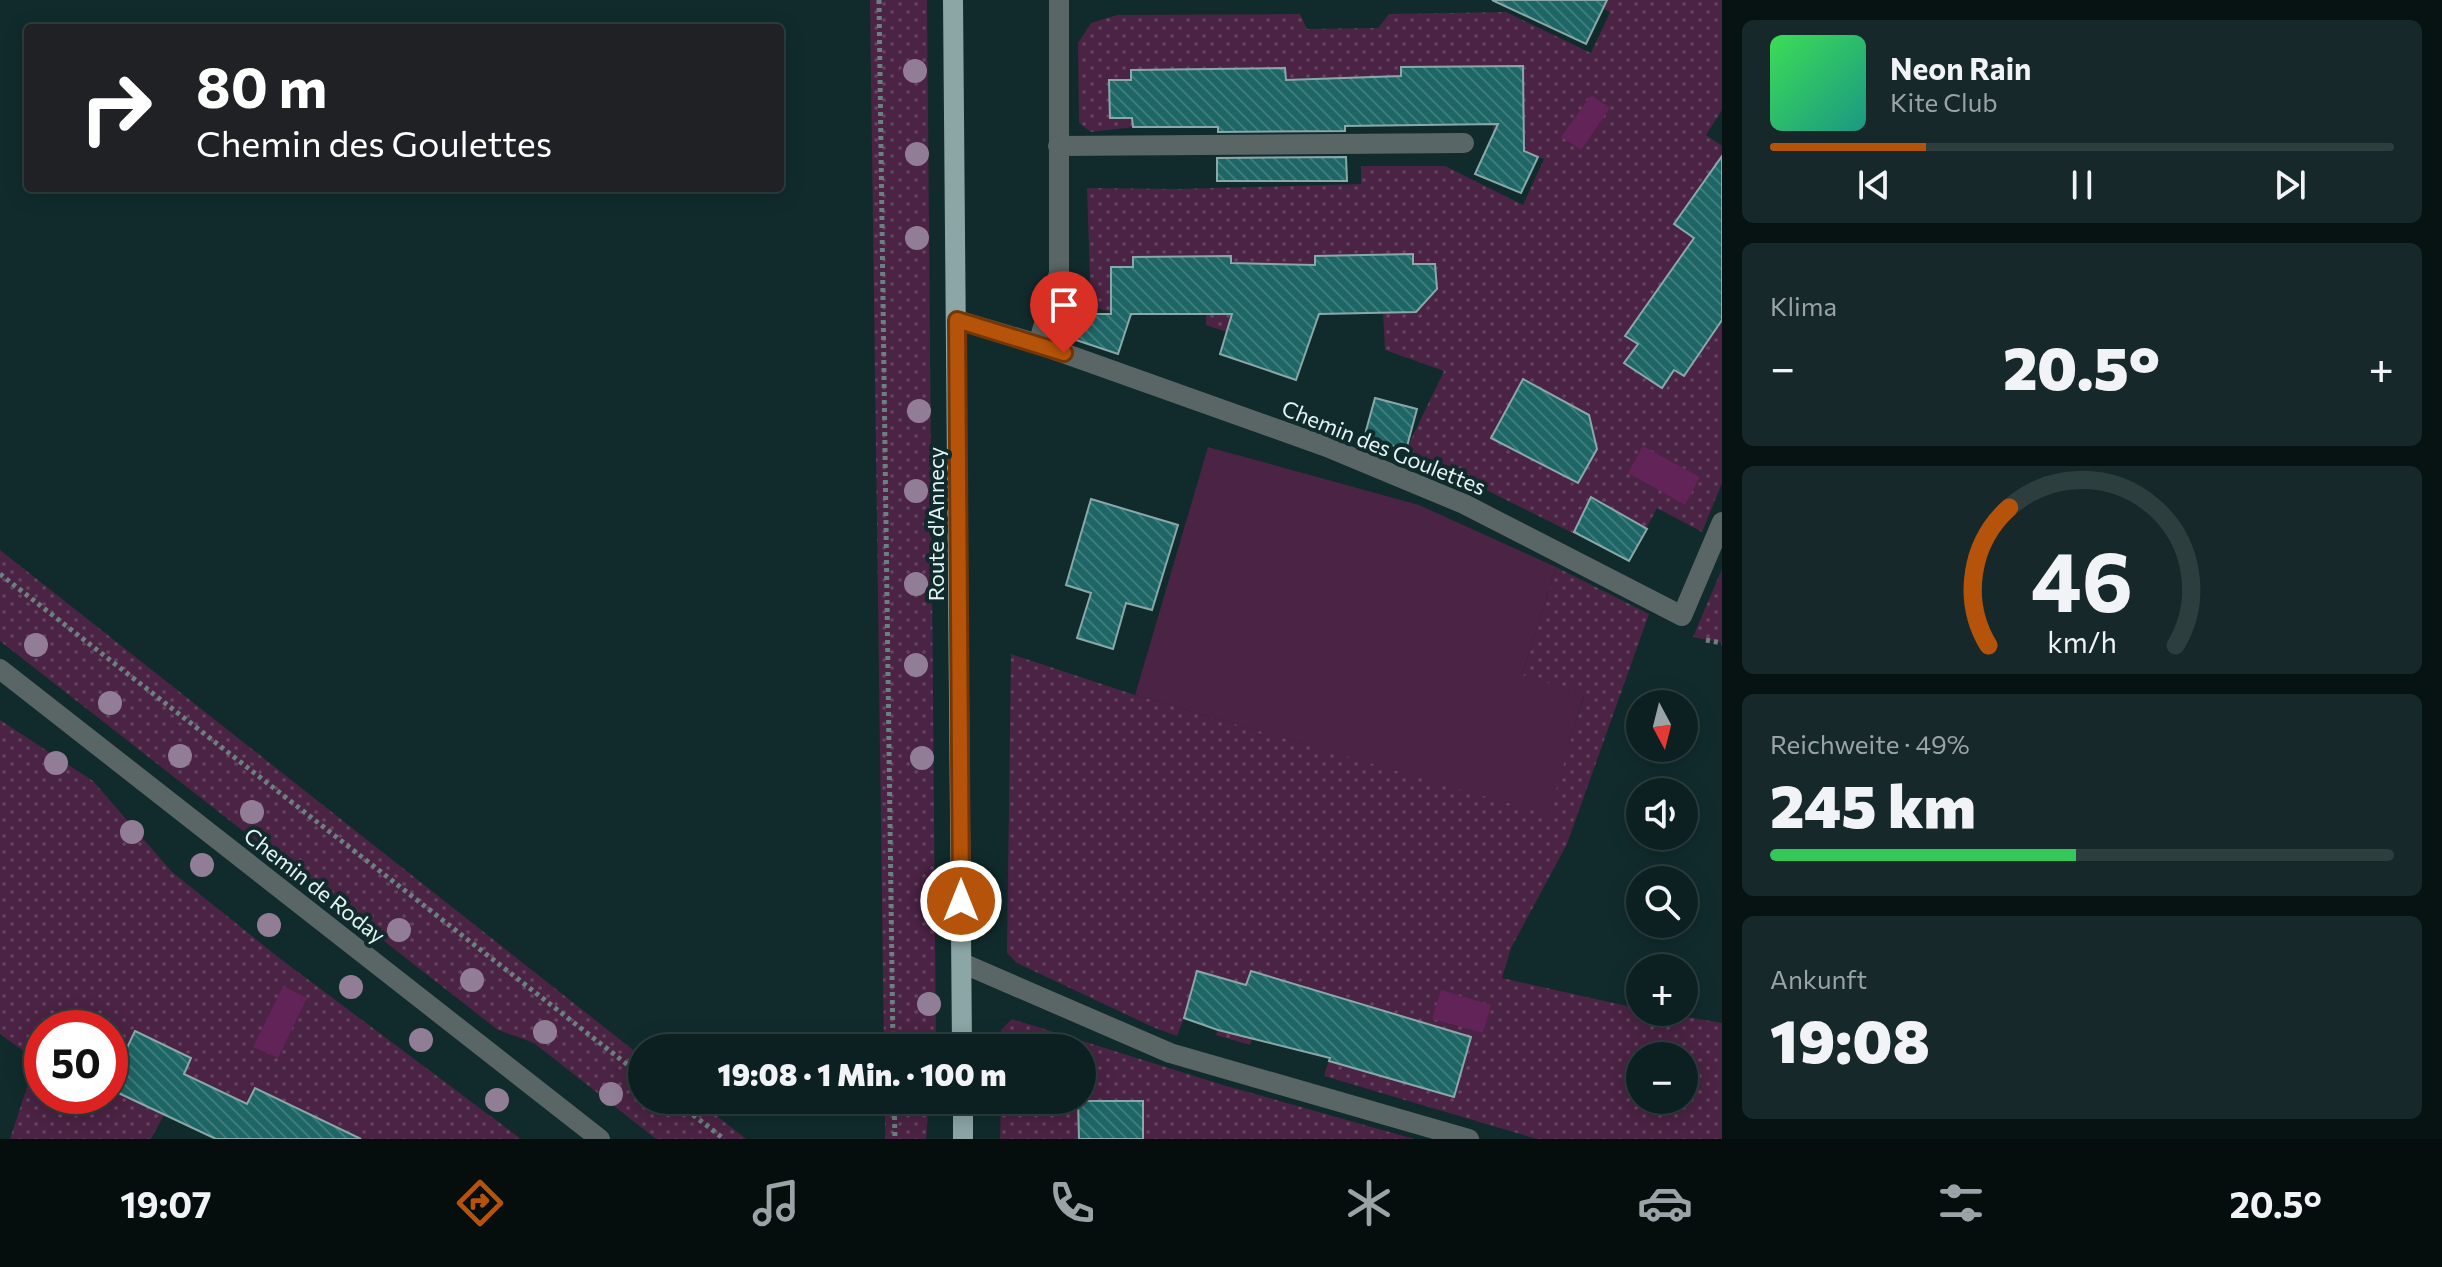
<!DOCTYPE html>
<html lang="de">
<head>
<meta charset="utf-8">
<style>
	body { margin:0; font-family:Commissioner,sans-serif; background:#16282a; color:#f1f3f6; height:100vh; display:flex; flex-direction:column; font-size:30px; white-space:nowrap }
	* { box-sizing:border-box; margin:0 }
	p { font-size:26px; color:#9aa3a5 }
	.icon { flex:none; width:44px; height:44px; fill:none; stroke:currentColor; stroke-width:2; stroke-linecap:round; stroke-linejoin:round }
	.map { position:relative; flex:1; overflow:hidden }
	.details { display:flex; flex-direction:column; gap:20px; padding:20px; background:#071212; width:720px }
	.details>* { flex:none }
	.top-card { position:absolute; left:24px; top:24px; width:760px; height:168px; border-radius:8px; box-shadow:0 4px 20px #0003,0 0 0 2px #2d3e3f; background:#202124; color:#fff; overflow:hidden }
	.needle { width:52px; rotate:173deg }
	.buttons { position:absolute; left:1626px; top:690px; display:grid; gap:16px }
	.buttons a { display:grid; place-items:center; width:72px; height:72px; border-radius:50%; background:#0d2021; box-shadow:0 4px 20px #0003,0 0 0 2px #2d3e3f; font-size:40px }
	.speed { position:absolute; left:24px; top:1010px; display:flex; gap:16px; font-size:40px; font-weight:700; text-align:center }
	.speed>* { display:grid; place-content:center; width:104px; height:104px; border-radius:50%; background:#0d2021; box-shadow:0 4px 20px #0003,0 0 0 2px #2d3e3f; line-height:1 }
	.speed .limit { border:12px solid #d22; background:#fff; color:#111 }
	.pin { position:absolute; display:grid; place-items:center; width:68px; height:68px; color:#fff; margin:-82px -34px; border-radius:50% 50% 50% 0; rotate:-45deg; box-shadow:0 0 8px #0007 }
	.pin .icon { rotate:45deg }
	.me { position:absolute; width:88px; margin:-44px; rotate:0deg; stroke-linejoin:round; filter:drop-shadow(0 0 6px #0008) }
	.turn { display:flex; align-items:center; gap:28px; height:168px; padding:0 40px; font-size:36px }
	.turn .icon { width:104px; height:104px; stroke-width:2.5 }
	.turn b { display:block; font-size:56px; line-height:68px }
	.big { font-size:60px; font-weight:800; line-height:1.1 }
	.details .widget { flex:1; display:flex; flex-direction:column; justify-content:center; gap:12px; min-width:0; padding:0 28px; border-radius:12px; background:#16282a }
	.details .dial { align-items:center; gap:0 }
	.dial svg { height:208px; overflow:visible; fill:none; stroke:#2d3e3f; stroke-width:7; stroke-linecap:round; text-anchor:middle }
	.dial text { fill:#f1f3f6; stroke:none }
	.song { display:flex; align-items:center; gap:24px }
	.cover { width:96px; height:96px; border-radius:12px; background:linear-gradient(135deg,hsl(130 70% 55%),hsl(170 70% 35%)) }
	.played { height:8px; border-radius:4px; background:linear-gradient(90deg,#b45309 25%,#2d3e3f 25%) }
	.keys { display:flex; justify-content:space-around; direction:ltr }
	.heat { display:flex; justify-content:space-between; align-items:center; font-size:44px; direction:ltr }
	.charge { height:12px; border-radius:6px; background:linear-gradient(90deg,#34c759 49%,#2d3e3f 0) }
	.trip { position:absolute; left:628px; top:1034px; width:468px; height:80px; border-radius:40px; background:#0d2021; box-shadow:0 4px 20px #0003,0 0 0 2px #2d3e3f; font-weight:800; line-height:80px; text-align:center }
	.menu { display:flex; height:128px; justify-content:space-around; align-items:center; background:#050d0d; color:#9aa3a5 }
	.menu .icon { width:56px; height:56px }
	.menu .current { color:#b45309 }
	.menu b { font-size:36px; color:#f1f3f6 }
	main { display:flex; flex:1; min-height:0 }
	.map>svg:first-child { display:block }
</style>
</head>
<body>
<main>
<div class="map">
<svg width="1722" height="1139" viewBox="0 0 1722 1139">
	<defs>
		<pattern id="grass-dots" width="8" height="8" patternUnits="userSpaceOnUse" patternTransform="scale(2)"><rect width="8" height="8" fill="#4b2344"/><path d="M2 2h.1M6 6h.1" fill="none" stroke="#654460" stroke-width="1.8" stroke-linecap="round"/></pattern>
		<pattern id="building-back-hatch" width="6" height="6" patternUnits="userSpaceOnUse" patternTransform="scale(2)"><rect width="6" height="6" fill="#1e6566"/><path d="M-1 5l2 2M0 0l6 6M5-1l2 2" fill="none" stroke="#3f7c7c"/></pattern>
	</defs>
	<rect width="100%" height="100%" fill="#112b2c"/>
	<path fill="url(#grass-dots)" fill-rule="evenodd" d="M 870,0 L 927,0 L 936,1048 L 884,1048 Z
		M 1585,0 L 1722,0 L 1722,110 L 1706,135 L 1722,146 L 1722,483 L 1702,532 L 1657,508 L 1629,561 L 1406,450 L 1444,371 L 1385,350 L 1383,312 L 1363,255 L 1315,256 L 1315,265 L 1293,265 L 1266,345 L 1206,325 L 1206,314 L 1134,314 L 1129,318 L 1091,306 L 1087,188 L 1176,189 L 1361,184 L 1361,166 L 1445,166 L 1523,205 L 1544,159 L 1493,137 L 1493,124 L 1239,126 L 1238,68 L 1181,69 L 1182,127 L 1133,127 L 1091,132 L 1079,123 L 1078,43 L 1091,23 L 1117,15 L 1300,14 L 1307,29 L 1378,28 L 1389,14 L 1506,12 L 1591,53 L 1610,12 Z
		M 0,550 L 642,1057 L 642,1100 L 697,1100 L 746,1139 L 656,1139 L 534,1043 L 498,1030 L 0,641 Z
		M 1556,567 L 1649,614 L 1567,844 L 1511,948 L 1502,978 L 1640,1009 L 1640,1012 L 1657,1012 L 1722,1023 L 1722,1139 L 1537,1139 L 1324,1076 L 1332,1050 L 1279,1034 L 1275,1044 L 1252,1038 L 1250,1045 L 1216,1035 L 1218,1028 L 1184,1018 L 1177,1036 L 1155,1028 L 1017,963 L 1007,953 L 1011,654 L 1135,695 L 1548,814 L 1584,695 L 1522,675 ZM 1640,1056 L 1684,1056 L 1684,1100 L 1640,1100 Z
		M 1722,569 L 1722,643 L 1693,637 Z
		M 0,720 L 93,781 L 172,872 L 278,957 L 521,1139 L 225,1139 L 166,1111 L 151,1139 L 10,1139 L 36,1060 L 0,1034 ZM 42,1028 L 110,1028 L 110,1096 L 42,1096 Z
		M 1012,1019 L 1223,1085 L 1414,1139 L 1000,1139 L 1001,1100 L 1082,1100 L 1082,1048 L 1001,1048 L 1001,1030 Z
		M 885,1100 L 929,1100 L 926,1139 L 885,1139 Z"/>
	<path fill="#4b2344" d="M 1208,447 L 1419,505 L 1556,567 L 1522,675 L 1584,694 L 1549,815 L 1135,695 Z"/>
	<path fill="#612358" d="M 1591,95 L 1610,108 L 1581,150 L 1561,137 Z
		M 1643,446 L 1700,477 L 1685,505 L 1628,473 Z
		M 283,986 L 307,998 L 278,1058 L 253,1047 Z
		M 1441,990 L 1491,1005 L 1483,1033 L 1432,1019 Z"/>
	<path fill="url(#building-back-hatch)" stroke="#8ba8a9" stroke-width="2" d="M 1492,0 L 1607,0 L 1586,44 Z
		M 1523,66 L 1524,151 L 1538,157 L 1521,193 L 1475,174 L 1498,124 L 1345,126 L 1345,131 L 1218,132 L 1218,127 L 1133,127 L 1132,118 L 1110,118 L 1109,80 L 1131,80 L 1131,70 L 1285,68 L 1286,80 L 1401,76 L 1401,67 Z
		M 1722,156 L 1722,320 L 1684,376 L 1674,370 L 1662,388 L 1624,363 L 1638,344 L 1625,336 L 1694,238 L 1674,224 Z
		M 1346,157 L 1347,181 L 1217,181 L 1217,158 Z
		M 1413,254 L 1413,264 L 1435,264 L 1437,289 L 1416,312 L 1319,314 L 1296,380 L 1220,354 L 1232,314 L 1131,314 L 1118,354 L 1055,333 L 1060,314 L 1111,314 L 1111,267 L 1133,267 L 1133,257 L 1231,256 L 1231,263 L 1315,265 L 1315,256 Z
		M 1523,379 L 1589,415 L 1597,449 L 1578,483 L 1491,438 Z
		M 1375,398 L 1417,409 L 1406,450 L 1364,438 Z
		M 1591,497 L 1647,529 L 1629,561 L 1574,532 Z
		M 1091,499 L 1178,525 L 1152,610 L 1126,603 L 1113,649 L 1077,638 L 1091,593 L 1066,585 Z
		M 1197,971 L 1246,985 L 1251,971 L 1471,1037 L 1454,1097 L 1329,1061 L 1330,1058 L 1218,1030 L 1184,1018 Z
		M 135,1031 L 191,1058 L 184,1074 L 247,1104 L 255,1088 L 361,1139 L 216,1139 L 110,1089 L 110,1083 Z
		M 1078,1101 L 1143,1101 L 1143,1139 L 1079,1139 Z"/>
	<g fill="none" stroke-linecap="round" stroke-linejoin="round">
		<path stroke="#6a8081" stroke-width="5" stroke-dasharray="4 4" stroke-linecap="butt" d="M 879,0 L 893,1048
			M 0,574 L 642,1076
			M 1706,640 L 1722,643
			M 674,1100 L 724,1139
			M 894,1100 L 895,1139"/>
		<path stroke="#5a6666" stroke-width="20" d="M 1058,146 L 1464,143
			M 957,320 L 1038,344 L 1327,447 L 1464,504 L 1682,616 L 1722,522
			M 1038,344 L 1059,273 L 1059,0
			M 0,669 L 600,1139
			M 962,963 L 1170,1053 L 1469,1139"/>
		<path stroke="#8ca5a5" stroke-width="20" d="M 953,0 L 962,1048
			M 963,1100 L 963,1139"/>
	</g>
	<g fill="#917e96">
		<circle cx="915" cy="71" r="12"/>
		<circle cx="917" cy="154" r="12"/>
		<circle cx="917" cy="238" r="12"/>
		<circle cx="919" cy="411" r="12"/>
		<circle cx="916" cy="491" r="12"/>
		<circle cx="916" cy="584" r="12"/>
		<circle cx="36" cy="645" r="12"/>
		<circle cx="916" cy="665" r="12"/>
		<circle cx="110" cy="703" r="12"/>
		<circle cx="180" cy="756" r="12"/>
		<circle cx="922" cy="758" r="12"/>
		<circle cx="56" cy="763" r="12"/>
		<circle cx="252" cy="812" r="12"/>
		<circle cx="132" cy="832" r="12"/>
		<circle cx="202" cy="865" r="12"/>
		<circle cx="269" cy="925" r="12"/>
		<circle cx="399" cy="930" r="12"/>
		<circle cx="472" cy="980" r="12"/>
		<circle cx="351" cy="987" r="12"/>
		<circle cx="929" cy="1004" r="12"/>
		<circle cx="545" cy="1032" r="12"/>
		<circle cx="421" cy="1040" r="12"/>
		<circle cx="611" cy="1094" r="12"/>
		<circle cx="497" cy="1100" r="12"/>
	</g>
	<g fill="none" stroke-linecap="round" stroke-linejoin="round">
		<defs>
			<path id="route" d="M 961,901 L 957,320 L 1064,353"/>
		</defs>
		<use href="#route" stroke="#753606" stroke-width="20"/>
		<use href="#route" stroke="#b45309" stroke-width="14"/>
	</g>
	<g text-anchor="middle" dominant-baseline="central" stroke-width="8" stroke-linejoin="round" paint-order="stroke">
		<g font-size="22" fill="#e4f4f4" stroke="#112b2c">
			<text transform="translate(1384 447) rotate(22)">Chemin des Goulettes</text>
			<text transform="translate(935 524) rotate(-90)">Route d'Annecy</text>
			<text transform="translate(315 885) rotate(38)">Chemin de Roday</text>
		</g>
	</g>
</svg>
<div class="buttons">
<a><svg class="needle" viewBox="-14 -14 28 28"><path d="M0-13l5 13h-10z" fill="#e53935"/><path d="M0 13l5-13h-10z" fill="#9aa3a5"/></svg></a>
<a><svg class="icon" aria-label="sound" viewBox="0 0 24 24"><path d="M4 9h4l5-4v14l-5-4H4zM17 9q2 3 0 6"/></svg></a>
<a><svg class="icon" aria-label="search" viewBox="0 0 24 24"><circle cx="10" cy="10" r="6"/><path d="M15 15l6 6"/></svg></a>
<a>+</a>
<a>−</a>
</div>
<div class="speed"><div class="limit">50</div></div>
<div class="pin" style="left:1064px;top:353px;background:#d93025"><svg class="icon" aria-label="arrive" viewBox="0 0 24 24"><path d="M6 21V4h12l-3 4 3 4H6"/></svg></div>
<svg class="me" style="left:961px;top:901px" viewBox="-20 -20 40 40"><circle r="17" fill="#b45309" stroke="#fff" stroke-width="3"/><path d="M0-11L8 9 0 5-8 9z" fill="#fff"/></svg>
<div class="trip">19:08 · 1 Min. · 100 m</div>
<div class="top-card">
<div class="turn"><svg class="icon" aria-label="right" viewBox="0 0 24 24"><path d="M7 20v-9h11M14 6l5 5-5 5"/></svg><div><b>80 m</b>Chemin des Goulettes</div></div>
</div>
</div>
<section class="details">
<div class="widget">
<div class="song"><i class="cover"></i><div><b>Neon Rain</b><p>Kite Club</p></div></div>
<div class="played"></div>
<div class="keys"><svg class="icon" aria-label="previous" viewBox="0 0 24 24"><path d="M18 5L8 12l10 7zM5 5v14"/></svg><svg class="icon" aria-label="pause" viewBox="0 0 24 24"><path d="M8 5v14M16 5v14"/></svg><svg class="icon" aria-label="next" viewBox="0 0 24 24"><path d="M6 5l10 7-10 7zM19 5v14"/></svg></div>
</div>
<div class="widget"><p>Klima</p>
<div class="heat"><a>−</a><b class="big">20.5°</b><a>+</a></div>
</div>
<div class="widget dial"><svg viewBox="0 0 100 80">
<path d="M14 69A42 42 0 1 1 86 69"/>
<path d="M14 69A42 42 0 0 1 22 16" stroke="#b45309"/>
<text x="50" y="56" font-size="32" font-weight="700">46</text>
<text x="50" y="72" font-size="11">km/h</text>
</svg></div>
<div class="widget"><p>Reichweite · 49%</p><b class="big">245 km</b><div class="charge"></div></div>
<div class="widget"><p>Ankunft</p><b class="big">19:08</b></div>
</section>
</main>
<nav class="menu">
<b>19:07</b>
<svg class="icon current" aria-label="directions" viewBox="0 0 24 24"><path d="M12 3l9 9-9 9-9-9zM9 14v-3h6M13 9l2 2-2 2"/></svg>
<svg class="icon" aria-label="music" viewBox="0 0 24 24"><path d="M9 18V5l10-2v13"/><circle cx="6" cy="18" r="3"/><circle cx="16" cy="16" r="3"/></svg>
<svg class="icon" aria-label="phone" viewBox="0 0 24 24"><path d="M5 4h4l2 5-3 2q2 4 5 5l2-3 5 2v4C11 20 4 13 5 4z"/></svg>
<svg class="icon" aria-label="climate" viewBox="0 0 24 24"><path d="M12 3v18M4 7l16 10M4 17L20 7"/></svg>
<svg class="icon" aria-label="car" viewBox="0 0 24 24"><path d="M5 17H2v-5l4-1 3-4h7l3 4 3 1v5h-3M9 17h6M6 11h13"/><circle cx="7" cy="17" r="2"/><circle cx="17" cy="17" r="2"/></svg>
<svg class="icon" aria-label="filters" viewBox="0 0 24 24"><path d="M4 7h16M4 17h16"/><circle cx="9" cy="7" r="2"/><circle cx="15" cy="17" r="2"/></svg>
<b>20.5°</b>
</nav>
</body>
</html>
